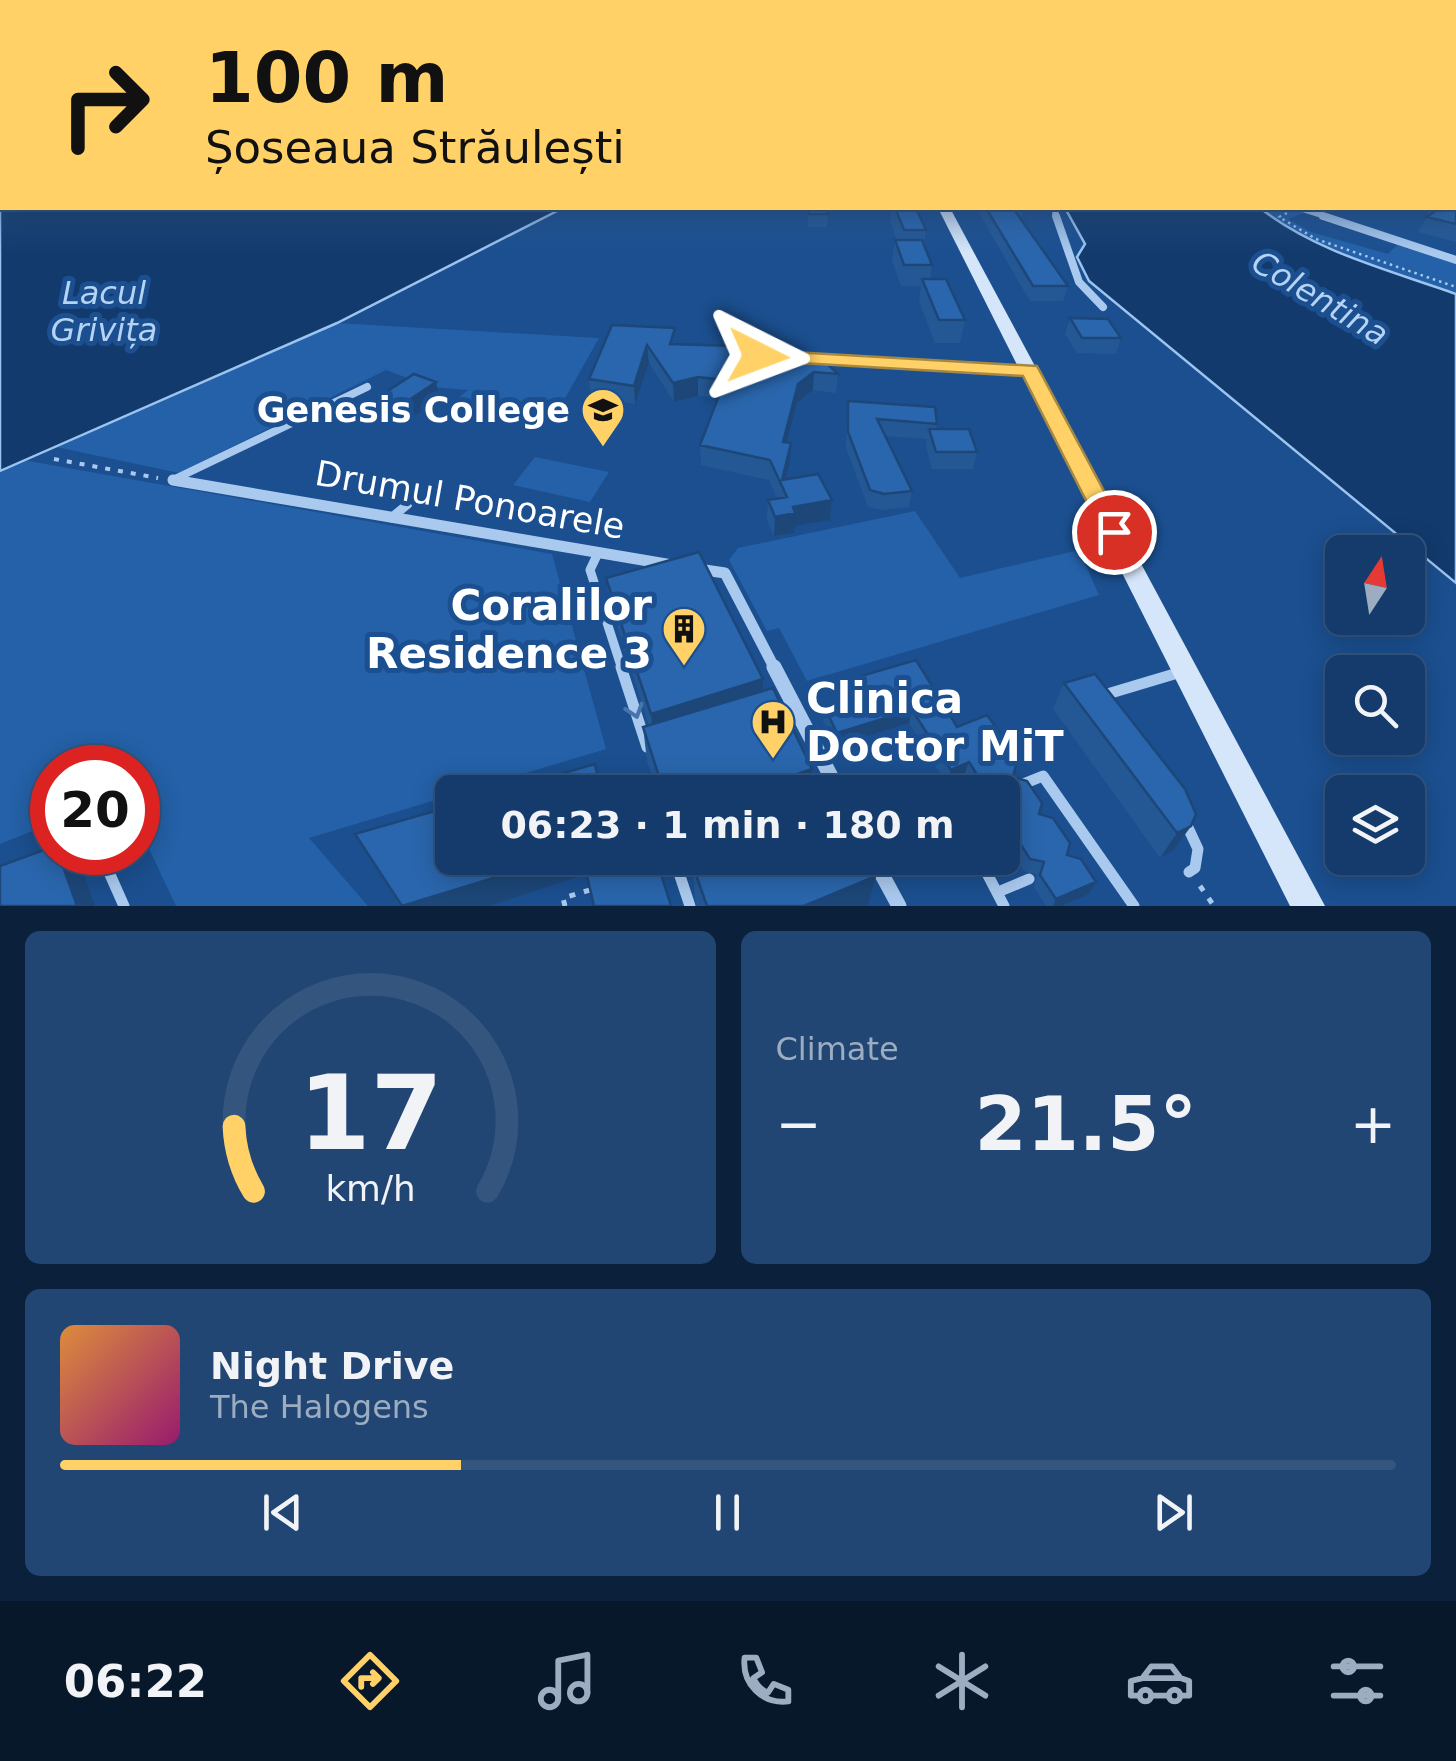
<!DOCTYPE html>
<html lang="en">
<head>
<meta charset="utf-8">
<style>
	body { margin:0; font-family:"DejaVu Sans",sans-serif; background:#214673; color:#f1f3f6; height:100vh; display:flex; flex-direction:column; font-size:38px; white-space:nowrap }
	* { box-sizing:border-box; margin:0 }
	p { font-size:32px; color:#9dadc1 }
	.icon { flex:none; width:55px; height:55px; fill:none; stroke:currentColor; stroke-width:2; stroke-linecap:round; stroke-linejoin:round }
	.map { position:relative; height:906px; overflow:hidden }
	.drawer { display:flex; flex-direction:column; gap:25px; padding:25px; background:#0b203b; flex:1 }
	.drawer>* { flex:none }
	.top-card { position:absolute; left:0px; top:0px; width:1458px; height:210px; box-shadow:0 5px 25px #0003,0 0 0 2px #33557e; background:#ffd166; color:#111; overflow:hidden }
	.needle { width:65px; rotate:12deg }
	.controls { position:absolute; left:1325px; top:535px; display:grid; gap:20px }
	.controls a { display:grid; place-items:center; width:100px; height:100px; border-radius:15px; background:#143b6b; box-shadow:0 5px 25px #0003,0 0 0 2px #33557e; font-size:50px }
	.speed { position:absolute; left:30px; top:745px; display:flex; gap:20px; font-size:50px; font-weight:700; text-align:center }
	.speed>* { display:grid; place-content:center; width:130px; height:130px; border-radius:50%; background:#143b6b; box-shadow:0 5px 25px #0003,0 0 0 2px #33557e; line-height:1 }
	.speed .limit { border:15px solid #d22; background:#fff; color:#111 }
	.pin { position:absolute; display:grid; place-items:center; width:85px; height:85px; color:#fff; margin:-42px; border:5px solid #fff; border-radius:50%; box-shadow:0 2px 10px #0007 }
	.me { position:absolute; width:110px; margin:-55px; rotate:93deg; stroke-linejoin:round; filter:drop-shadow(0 0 8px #0008) }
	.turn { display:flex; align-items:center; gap:35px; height:210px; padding:0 40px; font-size:45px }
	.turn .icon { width:130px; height:130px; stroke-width:2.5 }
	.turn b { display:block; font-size:70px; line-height:85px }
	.big { font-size:75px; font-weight:700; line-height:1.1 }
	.drawer .tile { flex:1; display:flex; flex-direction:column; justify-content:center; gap:15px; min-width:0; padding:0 35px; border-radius:15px; background:#214673 }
	.drawer .dial { align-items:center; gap:0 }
	.dial svg { height:260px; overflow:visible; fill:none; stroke:#33557e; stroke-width:7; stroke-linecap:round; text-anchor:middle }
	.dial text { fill:#f1f3f6; stroke:none }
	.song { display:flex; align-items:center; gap:30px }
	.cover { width:120px; height:120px; border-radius:15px; background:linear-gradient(135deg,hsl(30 70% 55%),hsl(320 70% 35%)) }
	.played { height:10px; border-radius:5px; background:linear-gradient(90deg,#ffd166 30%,#33557e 30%) }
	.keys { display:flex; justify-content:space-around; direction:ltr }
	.heat { display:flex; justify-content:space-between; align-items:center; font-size:55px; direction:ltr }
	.drawer .tiles { flex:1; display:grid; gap:25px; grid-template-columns:1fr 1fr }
	.tile:last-child { grid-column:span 2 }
	.trip { position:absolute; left:435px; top:775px; width:585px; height:100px; border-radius:15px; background:#143b6b; box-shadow:0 5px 25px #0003,0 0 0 2px #33557e; font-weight:700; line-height:100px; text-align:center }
	.menu { display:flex; height:160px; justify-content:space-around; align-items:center; background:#08182b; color:#9dadc1 }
	.menu .icon { width:70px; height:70px }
	.menu .selected { color:#ffd166 }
	.menu b { font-size:45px; color:#f1f3f6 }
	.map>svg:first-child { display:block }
</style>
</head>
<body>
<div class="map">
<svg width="1456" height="906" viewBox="0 0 1456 906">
	<rect width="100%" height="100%" fill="#1b4f8f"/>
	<path fill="#2461a8" d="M 1260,208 L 1291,208 L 1304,213 L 1288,219 L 1311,232 L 1388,254 L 1397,245 L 1456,263 L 1456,294 C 1389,270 1316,252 1260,208 Z
		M 337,323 L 599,338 L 564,400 L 534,409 L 457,399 L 468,390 L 431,387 L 386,370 L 179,473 L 56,447 Z
		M 535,457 L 609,472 L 590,502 L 513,485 Z
		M 23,460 L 552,554 L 606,749 L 309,838 L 368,906 L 176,906 L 138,825 L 138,768 L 52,768 L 52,823 L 0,844 L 0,471 Z
		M 915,511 L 960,578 L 1079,550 L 1099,595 L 807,681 L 779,628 L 767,631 L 729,560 L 738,548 Z"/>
	<path fill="#123a6d" stroke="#9cc4f0" stroke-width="2.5" d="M 0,140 L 2,208 L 563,208 L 337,323 L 0,471 Z
		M 1065,208 L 1260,208 C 1316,252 1389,270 1456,294 L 1456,583 L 1089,281 L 1077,257 L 1085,244 Z"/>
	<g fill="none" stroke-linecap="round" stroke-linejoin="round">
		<path stroke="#a9c9ee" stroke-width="2.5" stroke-dasharray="2.5 4" stroke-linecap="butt" d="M 1287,213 L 1279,217 L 1316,239 L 1456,287"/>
		<path stroke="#a9c9ee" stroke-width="4" stroke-dasharray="5 8" stroke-linecap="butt" d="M 54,459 L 158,478"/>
		<path stroke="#a9c9ee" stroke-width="5" stroke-dasharray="6 9" stroke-linecap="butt" d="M 1200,886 L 1214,906
			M 565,906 L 563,898 L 593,889"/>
		<path stroke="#a9c9ee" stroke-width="4" d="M 733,210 L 945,210"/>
		<path stroke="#a9c9ee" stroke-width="8" d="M 815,359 L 1030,370
			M 177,478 L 367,387"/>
		<path stroke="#a9c9ee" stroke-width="9" d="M 391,518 L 408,504
			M 598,553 L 590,570 L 622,669"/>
		<path stroke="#a9c9ee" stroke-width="11" d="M 621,667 L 647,747
			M 1104,695 L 1181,672
			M 1018,786 L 1043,776 L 1134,906
			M 1184,819 L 1198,849 L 1195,868 L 1189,872
			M 100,852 L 124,906
			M 979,858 L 1004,906
			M 678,870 L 690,906
			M 998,892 L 1029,879"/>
		<path stroke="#a9c9ee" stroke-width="6" d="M 1054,208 L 1057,218
			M 1299,208 L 1331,218"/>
		<path stroke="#a9c9ee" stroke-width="8" d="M 1056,216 L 1079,282 L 1103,307
			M 1323,216 L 1456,260"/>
		<path stroke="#a9c9ee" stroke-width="9" d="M 173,480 L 184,482"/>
		<path stroke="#a9c9ee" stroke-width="11" d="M 173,480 L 672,565
			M 698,569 L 725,573 L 775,669"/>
		<path stroke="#a9c9ee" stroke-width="15" d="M 774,667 L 839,792
			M 873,858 L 899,906"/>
		<path fill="#d6e6fa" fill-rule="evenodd" d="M 938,208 L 950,208 L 1325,906 L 1290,906 Z"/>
	</g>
	<path fill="#245895" d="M 1455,126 L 1456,126 L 1456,242 L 1418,232 L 1429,215 L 1427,215 L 1431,208 L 1455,208 Z
		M 807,208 L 827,208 L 828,214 L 827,227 L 808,227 Z
		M 892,208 L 916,208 L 926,230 L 924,245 L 932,265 L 930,279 L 965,320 L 960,343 L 935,343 L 919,301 L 921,286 L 901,286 L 892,261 L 895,240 L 897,240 L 890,221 Z
		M 976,208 L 1024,208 L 1021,219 L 1068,286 L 1063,301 L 1030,301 Z
		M 1070,318 L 1121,338 L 1116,354 L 1077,353 L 1065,334 Z
		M 612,325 L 675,344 L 741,353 L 838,374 L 836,393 L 813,390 L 797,403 L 787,443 L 790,463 L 786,479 L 832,500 L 830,520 L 795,526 L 794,533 L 774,536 L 767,520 L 768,500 L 777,498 L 769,480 L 701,465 L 700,445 L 718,397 L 698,396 L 674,402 L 649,363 L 635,404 L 591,397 L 589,379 Z
		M 440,398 L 399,426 L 377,418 L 372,401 Z
		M 848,401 L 937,424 L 936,429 L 977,452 L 973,469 L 932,469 L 926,446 L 927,439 L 885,436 L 912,491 L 909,507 L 882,510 L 868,507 L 846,448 Z
		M 606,578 L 763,679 L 762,691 L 809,792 L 657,792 L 647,761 L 643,727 L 649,726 L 610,604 Z
		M 837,683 L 957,727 L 1008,753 L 1013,777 L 1067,855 L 1089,894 L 1061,906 L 1046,906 L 1034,887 L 1037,875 L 1024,871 L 1002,837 L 1002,792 L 975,792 L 964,776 L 946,783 L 909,723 L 835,746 L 823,721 L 825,708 L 839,704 L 835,696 Z
		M 1064,683 L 1191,826 L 1173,851 L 1160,858 L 1053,709 Z
		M 355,834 L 452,858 L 580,858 L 584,875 L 489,906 L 400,906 Z
		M 691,858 L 866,858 L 876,876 L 868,906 L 696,906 Z"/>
	<path fill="#1d4779" d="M 647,345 L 649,363 L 635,404 L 634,386 Z
		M 814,372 L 813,390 L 797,403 L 782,462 L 783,442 L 798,384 Z
		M 698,377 L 698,396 L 674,402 L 673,383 Z
		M 436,382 L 440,398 L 399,426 L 394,410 Z
		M 791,443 L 790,463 L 783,489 L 782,480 Z
		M 832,500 L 830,520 L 795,526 L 794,533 L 774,536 L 775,517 L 793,507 Z
		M 763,679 L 762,705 L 654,740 L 651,714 Z
		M 912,710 L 909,723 L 835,746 L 837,733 Z
		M 969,762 L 964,776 L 946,783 L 951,770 Z
		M 812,769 L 809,792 L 746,792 Z
		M 1191,826 L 1173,851 L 1160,858 L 1177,833 Z
		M 58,852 L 63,852 L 82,870 L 95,906 L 77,906 Z
		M 558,858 L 580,858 L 584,875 L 489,906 L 404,906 Z
		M 876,876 L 868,906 L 804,906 Z
		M 1096,882 L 1089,894 L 1061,906 L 1053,906 L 1056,899 Z"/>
	<path fill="#2a66ad" stroke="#1d4779" stroke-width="2.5" d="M 1455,126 L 1456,126 L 1456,164 L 1455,164 Z
		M 1456,176 L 1456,224 L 1427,217 L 1439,208 L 1455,208 Z
		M 808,208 L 827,208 L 828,214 L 809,214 Z
		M 895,208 L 916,208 L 926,230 L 904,230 Z
		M 986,208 L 1024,208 L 1013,208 L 1068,286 L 1033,286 Z
		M 895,240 L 922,240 L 932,265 L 904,265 Z
		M 922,279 L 946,279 L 965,320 L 939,320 Z
		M 1070,318 L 1108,319 L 1121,338 L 1082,338 Z
		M 612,325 L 675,328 L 670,344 L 736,346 L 741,353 L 758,354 L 764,350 L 817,354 L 838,374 L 814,372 L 798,384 L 783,442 L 791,443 L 782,480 L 818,474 L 832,500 L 793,507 L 795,513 L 775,517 L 768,500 L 787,497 L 770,460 L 700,445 L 725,380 L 698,377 L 673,383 L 647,345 L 634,386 L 589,379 Z
		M 414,374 L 436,382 L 394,410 L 372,401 Z
		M 848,401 L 935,407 L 937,424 L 877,419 L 912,491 L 884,494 L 870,490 L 848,432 Z
		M 929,429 L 969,429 L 977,452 L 936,452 Z
		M 699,552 L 763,679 L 651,714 L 606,578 Z
		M 916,660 L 957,727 L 987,715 L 1010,747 L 1005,749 L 1016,765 L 1013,777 L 1027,781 L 1042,803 L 1039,814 L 1053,818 L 1070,843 L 1067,855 L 1081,859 L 1096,882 L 1056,899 L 1040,875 L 1044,862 L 1030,859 L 1002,815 L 1002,792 L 988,792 L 969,762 L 951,770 L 912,710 L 837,733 L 825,708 L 847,702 L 837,683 Z
		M 1095,674 L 1185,789 L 1196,814 L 1191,826 L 1177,833 L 1064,683 Z
		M 773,688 L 812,769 L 746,792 L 664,792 L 643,727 Z
		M 595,764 L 600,789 L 586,792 L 498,792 Z
		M 831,788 L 833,792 L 818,792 Z
		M 452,806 L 452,858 L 558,858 L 402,906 L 355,834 Z
		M 52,847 L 52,852 L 58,852 L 77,906 L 0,906 L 0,866 Z
		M 613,858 L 656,858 L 671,906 L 594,906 L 585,867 Z
		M 696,858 L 866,858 L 876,876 L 804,906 L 707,906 L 694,869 Z"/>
	<defs><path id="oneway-chevron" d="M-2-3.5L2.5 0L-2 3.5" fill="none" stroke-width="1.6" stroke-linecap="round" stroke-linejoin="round" transform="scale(2.5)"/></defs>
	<use stroke="#4674ac" href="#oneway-chevron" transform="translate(635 711) rotate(72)"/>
	<linearGradient id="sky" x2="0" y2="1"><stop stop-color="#0f2b4f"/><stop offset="0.5" stop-color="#39639b"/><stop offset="1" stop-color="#39639b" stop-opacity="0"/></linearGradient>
	<rect width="1456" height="253" fill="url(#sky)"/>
	<path fill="#ffd166" stroke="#a68842" stroke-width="2.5" d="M 758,350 L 1037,366 L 1126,532 L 1114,540 L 1105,538 L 1023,376 L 751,360 L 748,356 Z"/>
	<defs>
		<symbol id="school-pin" viewBox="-11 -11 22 30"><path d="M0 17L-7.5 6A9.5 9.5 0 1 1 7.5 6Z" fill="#ffd166" stroke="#1b4f8f"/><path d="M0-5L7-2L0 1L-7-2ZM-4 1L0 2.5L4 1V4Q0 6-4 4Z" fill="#111"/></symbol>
		<symbol id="building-pin" viewBox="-11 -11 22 30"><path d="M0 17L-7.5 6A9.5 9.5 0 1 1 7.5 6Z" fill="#ffd166" stroke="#1b4f8f"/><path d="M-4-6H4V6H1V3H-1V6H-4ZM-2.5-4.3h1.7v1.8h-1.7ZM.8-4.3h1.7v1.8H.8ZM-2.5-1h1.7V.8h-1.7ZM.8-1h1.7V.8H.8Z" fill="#111"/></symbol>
		<symbol id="hospital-pin" viewBox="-11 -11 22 30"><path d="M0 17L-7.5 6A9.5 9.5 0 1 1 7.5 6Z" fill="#ffd166" stroke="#1b4f8f"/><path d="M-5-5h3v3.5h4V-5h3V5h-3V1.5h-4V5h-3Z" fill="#111"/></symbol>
	</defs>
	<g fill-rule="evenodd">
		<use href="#school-pin" x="578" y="385" width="50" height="68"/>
		<use href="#building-pin" x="659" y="604" width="50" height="68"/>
		<use href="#hospital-pin" x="748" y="697" width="50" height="68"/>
	</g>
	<g text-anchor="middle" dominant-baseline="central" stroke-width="10" stroke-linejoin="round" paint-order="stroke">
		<g font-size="32" font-style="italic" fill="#b5d3f5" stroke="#1b4f8f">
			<text x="104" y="293">Lacul<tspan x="104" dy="37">Grivița</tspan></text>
			<text transform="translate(1320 298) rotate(31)">Colentina</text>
		</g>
		<g font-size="35" font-weight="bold" fill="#fff" stroke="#1b4f8f" text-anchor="end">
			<text x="570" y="410">Genesis College</text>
		</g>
		<g font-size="35" fill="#fff" stroke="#1b4f8f">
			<text transform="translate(470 500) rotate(10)">Drumul Ponoarele</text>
		</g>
		<g font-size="42" font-weight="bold" fill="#fff" stroke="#1b4f8f" text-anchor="end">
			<text x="652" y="605">Coralilor<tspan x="652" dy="48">Residence 3</tspan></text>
			<text x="806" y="698" text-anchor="start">Clinica<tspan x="806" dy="48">Doctor MiT</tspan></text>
		</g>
	</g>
</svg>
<div class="controls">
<a><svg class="needle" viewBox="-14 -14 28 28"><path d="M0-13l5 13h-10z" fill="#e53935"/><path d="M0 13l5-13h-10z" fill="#9dadc1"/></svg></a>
<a><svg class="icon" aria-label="search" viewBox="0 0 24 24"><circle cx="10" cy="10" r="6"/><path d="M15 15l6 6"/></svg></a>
<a><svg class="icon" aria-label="layers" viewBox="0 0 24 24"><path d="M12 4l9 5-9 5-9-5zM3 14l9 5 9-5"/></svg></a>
</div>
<div class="speed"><div class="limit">20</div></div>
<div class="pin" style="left:1114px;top:532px;background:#d93025"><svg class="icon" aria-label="arrive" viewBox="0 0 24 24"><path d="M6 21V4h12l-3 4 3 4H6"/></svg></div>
<svg class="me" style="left:758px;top:356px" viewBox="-20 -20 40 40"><path d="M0-17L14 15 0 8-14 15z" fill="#ffd166" stroke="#fff" stroke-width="4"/></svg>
<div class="trip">06:23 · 1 min · 180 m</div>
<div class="top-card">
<div class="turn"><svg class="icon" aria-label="right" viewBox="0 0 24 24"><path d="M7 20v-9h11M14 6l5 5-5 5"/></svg><div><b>100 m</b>Șoseaua Străulești</div></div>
</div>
</div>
<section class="drawer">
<div class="tiles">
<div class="tile dial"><svg viewBox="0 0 100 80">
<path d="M14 69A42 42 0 1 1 86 69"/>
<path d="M14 69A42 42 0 0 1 8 49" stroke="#ffd166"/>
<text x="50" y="56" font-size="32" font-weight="700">17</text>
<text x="50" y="72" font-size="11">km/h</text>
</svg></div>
<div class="tile"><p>Climate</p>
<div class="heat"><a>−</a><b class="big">21.5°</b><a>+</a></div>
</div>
<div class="tile">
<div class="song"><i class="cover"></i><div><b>Night Drive</b><p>The Halogens</p></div></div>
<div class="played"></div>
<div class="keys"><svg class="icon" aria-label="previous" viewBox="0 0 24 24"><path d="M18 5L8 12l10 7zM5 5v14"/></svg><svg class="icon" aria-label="pause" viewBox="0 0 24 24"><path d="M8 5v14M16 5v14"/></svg><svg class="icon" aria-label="next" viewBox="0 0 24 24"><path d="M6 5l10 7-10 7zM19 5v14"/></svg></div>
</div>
</div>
</section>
<nav class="menu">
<b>06:22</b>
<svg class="icon selected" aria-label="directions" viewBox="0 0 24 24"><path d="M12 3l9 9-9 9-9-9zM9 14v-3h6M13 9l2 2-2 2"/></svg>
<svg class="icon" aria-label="music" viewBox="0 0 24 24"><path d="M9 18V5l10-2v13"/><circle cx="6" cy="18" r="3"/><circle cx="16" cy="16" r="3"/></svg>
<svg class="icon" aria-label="phone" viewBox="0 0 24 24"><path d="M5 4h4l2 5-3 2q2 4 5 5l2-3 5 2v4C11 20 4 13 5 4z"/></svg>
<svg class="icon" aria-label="climate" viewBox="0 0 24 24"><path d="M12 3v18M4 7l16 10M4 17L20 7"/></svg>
<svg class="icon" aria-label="car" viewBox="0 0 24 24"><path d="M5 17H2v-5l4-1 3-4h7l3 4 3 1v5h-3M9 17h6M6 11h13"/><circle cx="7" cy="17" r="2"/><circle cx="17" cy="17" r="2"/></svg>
<svg class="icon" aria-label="filters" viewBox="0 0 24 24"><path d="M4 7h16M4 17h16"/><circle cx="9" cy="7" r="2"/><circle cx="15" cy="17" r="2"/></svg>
</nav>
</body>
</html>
